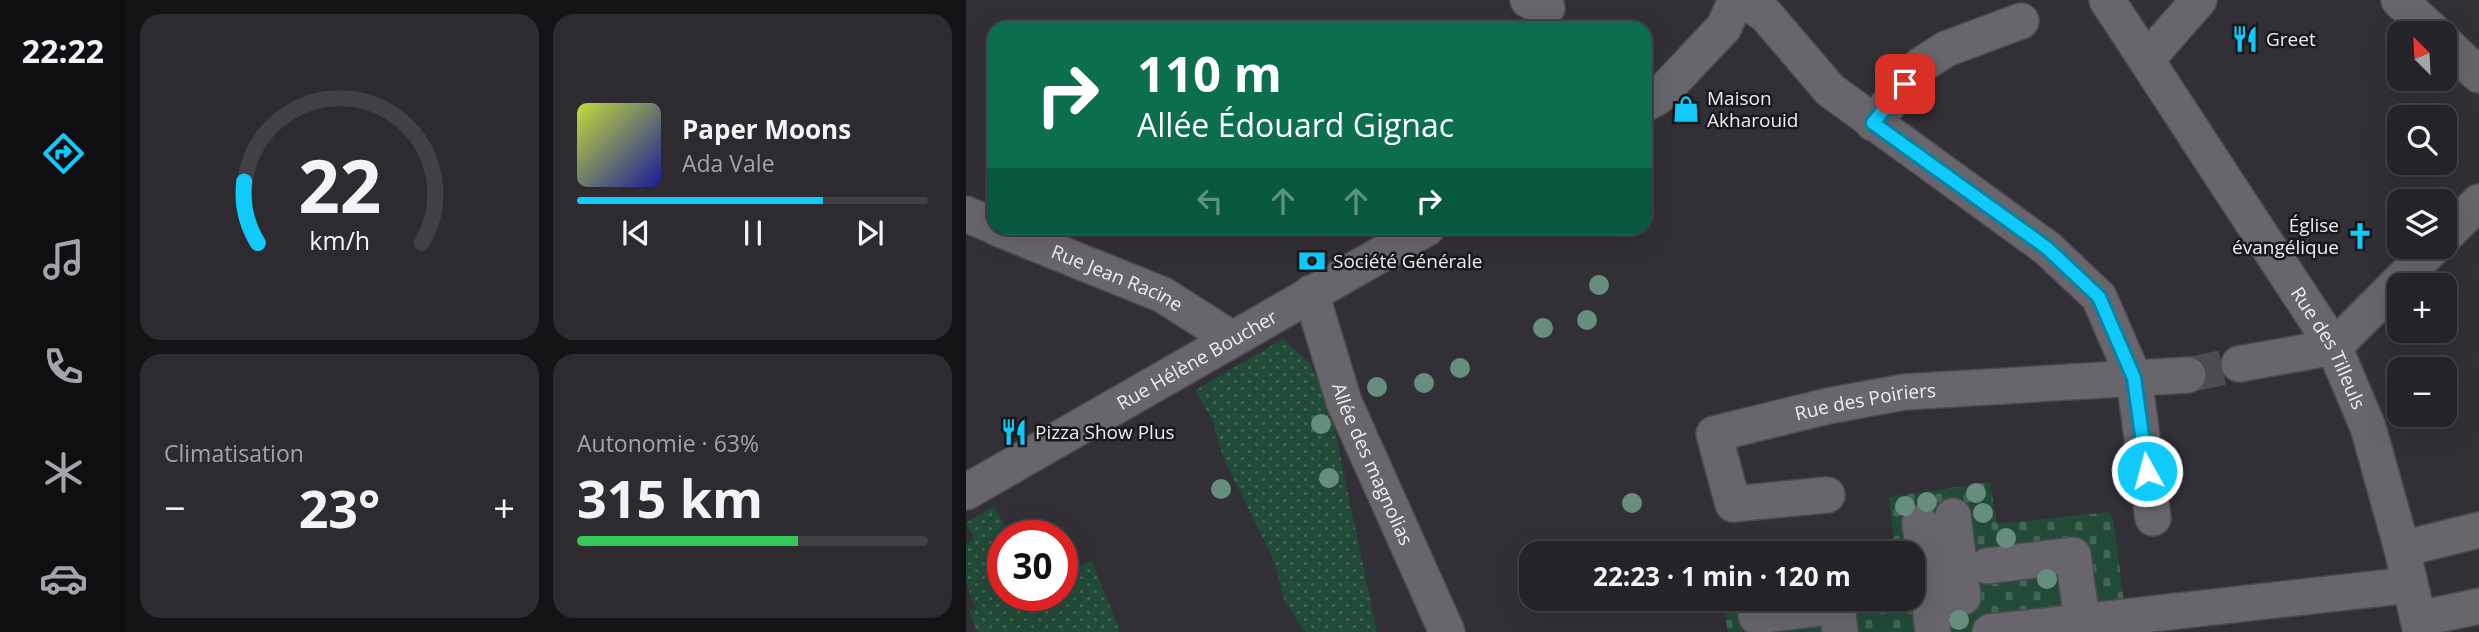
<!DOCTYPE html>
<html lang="fr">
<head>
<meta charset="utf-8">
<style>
	body { margin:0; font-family:"Open Sans",sans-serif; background:#2e2b30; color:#f1f3f6; height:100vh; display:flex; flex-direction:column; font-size:26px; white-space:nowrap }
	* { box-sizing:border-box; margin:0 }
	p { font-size:23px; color:#a4a4a8 }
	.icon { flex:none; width:38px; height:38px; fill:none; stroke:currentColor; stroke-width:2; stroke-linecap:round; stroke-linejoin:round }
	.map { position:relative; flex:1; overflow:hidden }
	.side { display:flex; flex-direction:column; gap:14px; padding:14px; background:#151316; width:840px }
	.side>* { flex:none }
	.hud { position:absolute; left:21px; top:21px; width:665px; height:214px; border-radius:21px; box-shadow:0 7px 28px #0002,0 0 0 2px #424045; background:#0b6e4f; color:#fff; overflow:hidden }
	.needle { width:46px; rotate:336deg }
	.fabs { position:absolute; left:1421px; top:21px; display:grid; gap:14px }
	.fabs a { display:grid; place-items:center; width:70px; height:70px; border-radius:14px; background:#262328; box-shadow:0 7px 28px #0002,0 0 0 2px #424045; font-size:35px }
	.speed { position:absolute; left:21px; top:520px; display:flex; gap:14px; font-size:35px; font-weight:700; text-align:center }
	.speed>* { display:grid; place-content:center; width:91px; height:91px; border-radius:50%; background:#262328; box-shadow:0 7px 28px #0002,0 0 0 2px #424045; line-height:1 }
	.speed .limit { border:10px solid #d22; background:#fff; color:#111 }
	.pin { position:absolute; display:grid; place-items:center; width:60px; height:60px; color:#fff; margin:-30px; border-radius:14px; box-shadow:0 4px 10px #0006 }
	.me { position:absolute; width:77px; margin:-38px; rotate:353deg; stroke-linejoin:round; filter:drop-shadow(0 0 5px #0008) }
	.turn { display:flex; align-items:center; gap:24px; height:147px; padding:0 35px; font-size:32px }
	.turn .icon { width:91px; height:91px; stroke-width:2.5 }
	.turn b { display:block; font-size:49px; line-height:60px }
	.lanes { display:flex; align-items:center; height:66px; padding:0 35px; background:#0003; justify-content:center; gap:35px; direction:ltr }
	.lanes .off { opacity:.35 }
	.big { font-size:52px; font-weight:700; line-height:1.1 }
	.side .widget { flex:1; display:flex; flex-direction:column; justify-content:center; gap:10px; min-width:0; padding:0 24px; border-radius:21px; background:#2e2b30 }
	.side .dial { align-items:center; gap:0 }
	.dial svg { height:182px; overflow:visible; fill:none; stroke:#424045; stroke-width:7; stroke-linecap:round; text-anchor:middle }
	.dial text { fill:#f1f3f6; stroke:none }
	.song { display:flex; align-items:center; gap:21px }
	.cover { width:84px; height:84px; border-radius:10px; background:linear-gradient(135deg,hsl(70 70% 55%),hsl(240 70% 35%)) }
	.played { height:7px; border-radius:4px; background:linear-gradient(90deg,#0fcafa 70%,#424045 70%) }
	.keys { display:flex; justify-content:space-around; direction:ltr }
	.heat { display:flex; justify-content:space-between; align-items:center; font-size:38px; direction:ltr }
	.charge { height:10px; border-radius:5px; background:linear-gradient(90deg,#34c759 63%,#424045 0) }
	.side .tiles { flex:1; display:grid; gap:14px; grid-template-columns:repeat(2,1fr) }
	.trip { position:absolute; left:553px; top:541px; width:406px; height:70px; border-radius:21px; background:#262328; box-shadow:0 7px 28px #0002,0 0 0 2px #424045; font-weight:700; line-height:70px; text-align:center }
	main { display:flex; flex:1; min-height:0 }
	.tab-bar { display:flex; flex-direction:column; width:126px; justify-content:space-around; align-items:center; background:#0f0e10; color:#a4a4a8 }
	.tab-bar .icon { width:49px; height:49px }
	.tab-bar .active { color:#0fcafa }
	.tab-bar b { font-size:32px; color:#f1f3f6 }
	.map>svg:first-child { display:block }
</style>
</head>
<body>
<main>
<nav class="tab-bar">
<b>22:22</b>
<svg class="icon active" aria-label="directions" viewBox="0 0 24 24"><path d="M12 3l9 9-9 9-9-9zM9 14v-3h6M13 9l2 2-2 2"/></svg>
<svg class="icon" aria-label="music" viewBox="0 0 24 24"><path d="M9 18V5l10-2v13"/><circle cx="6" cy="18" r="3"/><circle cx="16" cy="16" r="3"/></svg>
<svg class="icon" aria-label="phone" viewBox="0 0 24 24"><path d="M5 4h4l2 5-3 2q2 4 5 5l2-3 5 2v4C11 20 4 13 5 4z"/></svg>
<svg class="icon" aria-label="climate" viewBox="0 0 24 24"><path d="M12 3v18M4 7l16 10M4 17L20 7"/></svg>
<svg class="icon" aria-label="car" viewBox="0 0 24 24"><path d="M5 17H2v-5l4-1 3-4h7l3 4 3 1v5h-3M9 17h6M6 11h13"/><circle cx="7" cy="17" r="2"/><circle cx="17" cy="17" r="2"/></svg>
</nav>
<section class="side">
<div class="tiles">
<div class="widget dial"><svg viewBox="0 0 100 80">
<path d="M14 69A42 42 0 1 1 86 69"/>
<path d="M14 69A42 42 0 0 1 8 42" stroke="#0fcafa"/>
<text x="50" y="56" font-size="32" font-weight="700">22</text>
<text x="50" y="72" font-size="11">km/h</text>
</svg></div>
<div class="widget">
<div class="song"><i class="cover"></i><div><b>Paper Moons</b><p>Ada Vale</p></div></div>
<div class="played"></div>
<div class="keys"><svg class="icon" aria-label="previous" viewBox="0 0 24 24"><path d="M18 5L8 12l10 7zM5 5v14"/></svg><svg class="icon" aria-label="pause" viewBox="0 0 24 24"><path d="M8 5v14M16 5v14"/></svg><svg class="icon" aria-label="next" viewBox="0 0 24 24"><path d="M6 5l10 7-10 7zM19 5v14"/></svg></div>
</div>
<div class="widget"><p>Climatisation</p>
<div class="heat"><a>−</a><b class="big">23°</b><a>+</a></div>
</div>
<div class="widget"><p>Autonomie · 63%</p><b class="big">315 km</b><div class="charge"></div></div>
</div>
</section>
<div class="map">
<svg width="1513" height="632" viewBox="0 0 1513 632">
	<defs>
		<pattern id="cemetery-stones" width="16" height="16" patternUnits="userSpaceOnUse" patternTransform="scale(1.75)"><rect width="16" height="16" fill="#214b37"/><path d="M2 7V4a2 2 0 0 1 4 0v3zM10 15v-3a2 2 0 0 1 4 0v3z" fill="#426554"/></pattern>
		<pattern id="garden-dots" width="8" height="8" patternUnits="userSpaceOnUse" patternTransform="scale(1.75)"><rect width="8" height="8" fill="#214b37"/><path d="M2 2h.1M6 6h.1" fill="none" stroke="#426554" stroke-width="1.8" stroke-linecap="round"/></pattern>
	</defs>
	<rect width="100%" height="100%" fill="#322f36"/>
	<path fill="url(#cemetery-stones)" d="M 1024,482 L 1031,524 L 1141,512 L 1147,518 L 1162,632 L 762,632 L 756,599 L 947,598 L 947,553 L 929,553 L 923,497 Z"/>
	<path fill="url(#garden-dots)" d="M 317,339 L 344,363 L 365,411 L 411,632 L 339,632 L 319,602 L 307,559 L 257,457 L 247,422 L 229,390 Z
		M 28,506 L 44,535 L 37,536 L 37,595 L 96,595 L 96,574 L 126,561 L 154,632 L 11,632 L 3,610 L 9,608 L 0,582 L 0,544 L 8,539 L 0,523 Z"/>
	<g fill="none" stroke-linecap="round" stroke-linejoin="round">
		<path stroke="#4e4c52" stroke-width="35" stroke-dasharray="35 18" stroke-linecap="butt" d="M 1222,375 L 1273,364"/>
		<defs>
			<g id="minor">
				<path d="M 562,0 L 581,8"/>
				<path d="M 778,0 L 800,15 L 864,90 L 1081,248 L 1133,297 L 1168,378 L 1187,518"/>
				<path id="s1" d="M 1141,0 L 1368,347 L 1402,427 L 1436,549 L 1455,632"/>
				<path d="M 1433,0 L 1469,33"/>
				<path d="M 1479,43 L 1513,75"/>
				<path d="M 1181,59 L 1233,0"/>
				<path d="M 679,104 L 693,96 L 758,27 L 770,0"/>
				<path d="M 907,123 L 955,65 L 980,49 L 1055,21"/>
				<path d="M 0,214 L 28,226"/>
				<path id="s2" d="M 31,228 L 197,295 L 266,339"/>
				<path d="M 1479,236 L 1513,202"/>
				<path id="s3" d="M 345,293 L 378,402 L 481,632"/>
				<path d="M 1273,364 L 1368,347 L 1468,247"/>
				<path id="s4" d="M 0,492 L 461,228"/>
				<path id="s5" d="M 861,495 L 767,504 L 748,434 L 862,406 L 938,392 L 1222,375"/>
				<path d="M 954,523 L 967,632"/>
				<path d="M 1436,549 L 1513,530"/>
				<path d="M 1021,566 L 1107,555 L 1116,621"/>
				<path d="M 964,601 L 997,597 L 987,516"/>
				<path d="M 790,616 L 871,606 L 874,632"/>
				<path d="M 1452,619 L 1513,606"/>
				<path d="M 1024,632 L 1444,585"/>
			</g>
		</defs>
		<use href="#minor" stroke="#4d4a50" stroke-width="38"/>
		<use href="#minor" stroke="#68656c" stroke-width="35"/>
	</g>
	<g fill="#678e7d">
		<circle cx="633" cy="285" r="10"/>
		<circle cx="621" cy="320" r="10"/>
		<circle cx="577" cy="328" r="10"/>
		<circle cx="494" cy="368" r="10"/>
		<circle cx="458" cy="383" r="10"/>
		<circle cx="411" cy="387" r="10"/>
		<circle cx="355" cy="424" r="10"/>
		<circle cx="363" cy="478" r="10"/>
		<circle cx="255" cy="489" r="10"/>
		<circle cx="1010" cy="493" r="10"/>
		<circle cx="961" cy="502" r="10"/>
		<circle cx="666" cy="503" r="10"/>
		<circle cx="939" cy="506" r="10"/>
		<circle cx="1017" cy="513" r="10"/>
		<circle cx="1040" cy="538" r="10"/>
		<circle cx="1081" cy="579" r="10"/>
		<circle cx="993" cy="620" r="10"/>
	</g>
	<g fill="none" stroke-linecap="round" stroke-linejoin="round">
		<defs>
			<path id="route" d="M 939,84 L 907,123 L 1081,248 L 1133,297 L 1168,378 L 1181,471"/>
		</defs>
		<use href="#route" stroke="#0a83a2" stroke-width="18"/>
		<use href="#route" stroke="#0fcafa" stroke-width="12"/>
	</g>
	<defs>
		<symbol id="restaurant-bare" viewBox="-9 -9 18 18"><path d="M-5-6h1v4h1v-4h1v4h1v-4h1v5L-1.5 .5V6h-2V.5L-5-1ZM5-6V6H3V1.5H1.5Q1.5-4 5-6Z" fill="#0fcafa" stroke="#19181b" stroke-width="2.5" paint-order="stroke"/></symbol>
		<symbol id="shop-bare" viewBox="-9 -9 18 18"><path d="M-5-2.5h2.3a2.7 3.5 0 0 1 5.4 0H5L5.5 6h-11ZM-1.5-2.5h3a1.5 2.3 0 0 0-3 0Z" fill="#0fcafa" stroke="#19181b" stroke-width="2.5" paint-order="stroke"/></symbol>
		<symbol id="church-bare" viewBox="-9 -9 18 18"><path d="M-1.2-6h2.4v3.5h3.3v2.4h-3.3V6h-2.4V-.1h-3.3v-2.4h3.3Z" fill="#0fcafa" stroke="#19181b" stroke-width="2.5" paint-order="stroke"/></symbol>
		<symbol id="bank-bare" viewBox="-9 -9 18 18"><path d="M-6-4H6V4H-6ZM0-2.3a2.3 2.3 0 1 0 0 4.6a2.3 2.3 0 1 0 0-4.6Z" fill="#0fcafa" stroke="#19181b" stroke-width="2.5" paint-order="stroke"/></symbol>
	</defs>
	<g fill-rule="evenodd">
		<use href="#restaurant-bare" x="1260" y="20" width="38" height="38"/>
		<use href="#shop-bare" x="701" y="90" width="38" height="38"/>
		<use href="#church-bare" x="1375" y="217" width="38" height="38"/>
		<use href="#bank-bare" x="327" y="242" width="38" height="38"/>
		<use href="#restaurant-bare" x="29" y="413" width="38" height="38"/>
	</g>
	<g text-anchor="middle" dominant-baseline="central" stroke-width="5" stroke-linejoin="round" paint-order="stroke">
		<g font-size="19" fill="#efedf1" stroke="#19181b" text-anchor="start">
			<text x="1300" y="39">Greet</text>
			<text x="741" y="98">Maison<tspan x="741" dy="22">Akharouid</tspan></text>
			<text x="1373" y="225" text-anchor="end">Église<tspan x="1373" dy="22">évangélique</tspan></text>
			<text x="367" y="261">Société Générale</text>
			<text x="69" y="432">Pizza Show Plus</text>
		</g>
		<g font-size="19" fill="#efedf1" stroke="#19181b">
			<text stroke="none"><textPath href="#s2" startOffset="130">Rue Jean Racine</textPath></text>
			<text stroke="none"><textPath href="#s1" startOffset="413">Rue des Tilleuls</textPath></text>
			<text stroke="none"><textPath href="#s4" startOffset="266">Rue Hélène Boucher</textPath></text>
			<text stroke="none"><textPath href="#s5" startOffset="322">Rue des Poiriers</textPath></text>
			<text stroke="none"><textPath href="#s3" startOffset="182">Allée des magnolias</textPath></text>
		</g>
	</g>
</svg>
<div class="fabs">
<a><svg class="needle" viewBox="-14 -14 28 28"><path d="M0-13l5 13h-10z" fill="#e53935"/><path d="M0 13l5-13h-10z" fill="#a4a4a8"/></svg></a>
<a><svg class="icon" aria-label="search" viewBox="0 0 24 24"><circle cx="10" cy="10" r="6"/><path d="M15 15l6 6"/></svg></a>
<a><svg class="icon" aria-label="layers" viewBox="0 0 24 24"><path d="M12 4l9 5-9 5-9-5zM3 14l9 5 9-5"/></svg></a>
<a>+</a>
<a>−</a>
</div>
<div class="speed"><div class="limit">30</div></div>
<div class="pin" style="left:939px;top:84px;background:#d93025"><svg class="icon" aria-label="arrive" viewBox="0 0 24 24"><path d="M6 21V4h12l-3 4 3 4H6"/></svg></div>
<svg class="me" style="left:1181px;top:471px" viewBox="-20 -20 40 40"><circle r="17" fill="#0fcafa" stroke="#fff" stroke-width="3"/><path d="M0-11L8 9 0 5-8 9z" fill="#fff"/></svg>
<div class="trip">22:23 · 1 min · 120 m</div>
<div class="hud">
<div class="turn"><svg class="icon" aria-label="right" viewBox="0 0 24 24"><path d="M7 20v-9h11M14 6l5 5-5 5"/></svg><div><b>110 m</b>Allée Édouard Gignac</div></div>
<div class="lanes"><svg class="icon off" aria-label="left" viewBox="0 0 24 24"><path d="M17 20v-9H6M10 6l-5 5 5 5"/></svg><svg class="icon off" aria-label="ahead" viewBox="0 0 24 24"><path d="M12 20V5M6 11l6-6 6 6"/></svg><svg class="icon off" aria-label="ahead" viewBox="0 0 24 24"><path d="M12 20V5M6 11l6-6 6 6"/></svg><svg class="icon" aria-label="right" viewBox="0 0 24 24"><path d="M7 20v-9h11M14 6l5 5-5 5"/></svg></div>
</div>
</div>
</main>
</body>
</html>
